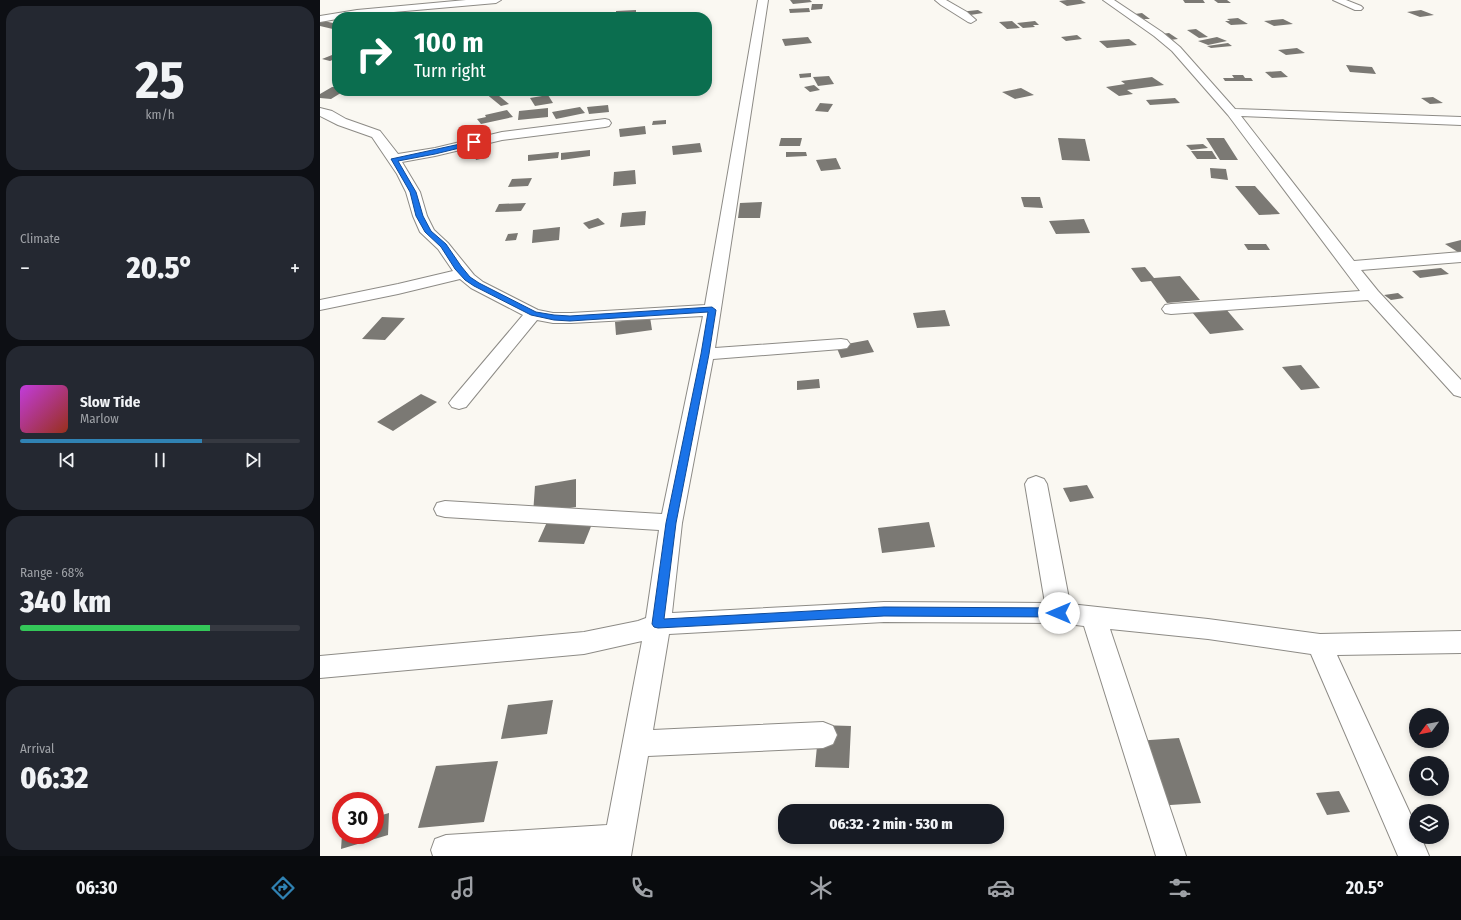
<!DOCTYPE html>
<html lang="en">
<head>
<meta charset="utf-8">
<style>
	body { margin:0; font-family:"Fira Sans Condensed",sans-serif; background:#242831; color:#f1f3f6; height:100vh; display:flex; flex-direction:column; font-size:15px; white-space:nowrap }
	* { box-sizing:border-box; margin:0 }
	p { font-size:13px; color:#9ea1a6 }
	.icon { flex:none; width:22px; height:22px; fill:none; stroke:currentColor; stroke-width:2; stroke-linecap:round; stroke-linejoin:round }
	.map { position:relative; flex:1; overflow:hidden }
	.side { display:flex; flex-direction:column; gap:6px; padding:6px; background:#0d0f14; width:320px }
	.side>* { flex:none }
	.banner { position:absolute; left:12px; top:12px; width:380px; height:84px; border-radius:16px; box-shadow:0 2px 6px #0003; background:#0b6e4f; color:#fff; overflow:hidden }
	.needle { width:26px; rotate:238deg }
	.tools { position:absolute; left:1089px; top:708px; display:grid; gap:8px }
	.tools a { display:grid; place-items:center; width:40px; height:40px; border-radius:50%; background:#171b24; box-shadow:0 2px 6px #0003; font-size:20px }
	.speed { position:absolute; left:12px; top:792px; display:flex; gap:8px; font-size:20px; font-weight:700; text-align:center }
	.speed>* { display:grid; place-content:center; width:52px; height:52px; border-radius:50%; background:#171b24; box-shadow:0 2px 6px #0003; line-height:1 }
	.speed .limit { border:6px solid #d22; background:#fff; color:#111 }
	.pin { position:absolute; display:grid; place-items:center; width:34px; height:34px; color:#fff; margin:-17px; border-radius:8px; box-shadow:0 2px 6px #0006 }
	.me { position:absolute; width:44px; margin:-22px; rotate:270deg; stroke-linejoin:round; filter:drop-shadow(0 0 3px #0008) }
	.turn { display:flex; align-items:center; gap:14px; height:84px; padding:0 16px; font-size:18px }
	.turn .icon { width:52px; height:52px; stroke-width:2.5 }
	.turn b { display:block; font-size:28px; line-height:34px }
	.big { font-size:30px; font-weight:800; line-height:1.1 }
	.side .widget { flex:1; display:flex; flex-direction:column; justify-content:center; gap:6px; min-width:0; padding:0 14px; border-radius:16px; background:#242831 }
	.side .dial { align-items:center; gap:0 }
	.dial b { font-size:52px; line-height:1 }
	.song { display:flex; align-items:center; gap:12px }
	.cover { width:48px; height:48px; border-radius:6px; background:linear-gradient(135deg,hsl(290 70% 55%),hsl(10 70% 35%)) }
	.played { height:4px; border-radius:2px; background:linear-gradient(90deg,#3082b3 65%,#363941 65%) }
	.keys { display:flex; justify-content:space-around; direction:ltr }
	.heat { display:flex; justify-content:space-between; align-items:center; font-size:22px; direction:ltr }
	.charge { height:6px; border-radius:3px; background:linear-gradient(90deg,#34c759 68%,#363941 0) }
	.trip { position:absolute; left:458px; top:804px; width:226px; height:40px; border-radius:16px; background:#171b24; box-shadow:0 2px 6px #0003; font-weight:800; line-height:40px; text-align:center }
	.menu { display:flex; height:64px; justify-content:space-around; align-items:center; background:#090b0e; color:#9ea1a6 }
	.menu .icon { width:28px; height:28px }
	.menu .current { color:#3082b3 }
	.menu b { font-size:18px; color:#f1f3f6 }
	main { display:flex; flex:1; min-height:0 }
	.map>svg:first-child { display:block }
</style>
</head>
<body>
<main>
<section class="side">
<div class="widget dial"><b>25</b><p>km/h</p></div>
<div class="widget"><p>Climate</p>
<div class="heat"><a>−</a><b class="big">20.5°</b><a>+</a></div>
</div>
<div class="widget">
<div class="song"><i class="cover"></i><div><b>Slow Tide</b><p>Marlow</p></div></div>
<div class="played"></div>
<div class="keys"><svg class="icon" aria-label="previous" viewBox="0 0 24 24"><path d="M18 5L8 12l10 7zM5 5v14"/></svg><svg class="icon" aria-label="pause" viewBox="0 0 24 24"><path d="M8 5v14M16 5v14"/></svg><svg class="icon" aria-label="next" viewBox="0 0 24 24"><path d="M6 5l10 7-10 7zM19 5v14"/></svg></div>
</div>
<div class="widget"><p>Range · 68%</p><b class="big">340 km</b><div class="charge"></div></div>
<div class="widget"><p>Arrival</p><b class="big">06:32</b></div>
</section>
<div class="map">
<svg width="1141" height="856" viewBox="0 0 1141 856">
	<rect width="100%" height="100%" fill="#faf8f2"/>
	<path fill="#7b7974" d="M 470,0 L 490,0 L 492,2 L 473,4 Z
		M 747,0 L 761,0 L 766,3 L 747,6 L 739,1 Z
		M 863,0 L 883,0 L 885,3 L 865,3 Z
		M 894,0 L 907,0 L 911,3 L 898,3 Z
		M 492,4 L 503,4 L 502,9 L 491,10 Z
		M 489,8 L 490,12 L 470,13 L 469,9 Z
		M 316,10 L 316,14 L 296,15 L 296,11 Z
		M 658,10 L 663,13 L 644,16 L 639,12 Z
		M 1101,10 L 1114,15 L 1100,17 L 1087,12 Z
		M 822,13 L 830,19 L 823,19 L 815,14 Z
		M 918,18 L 928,24 L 911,25 L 905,21 L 910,21 L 907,19 Z
		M 963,19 L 973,24 L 954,26 L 944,21 Z
		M 0,20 L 17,24 L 17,30 L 0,26 Z
		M 692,21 L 700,28 L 687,29 L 679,22 Z
		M 715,21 L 719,25 L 713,25 L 715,27 L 703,28 L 697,23 Z
		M 876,29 L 888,37 L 879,38 L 867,30 Z
		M 849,33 L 858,39 L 850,40 L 841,34 Z
		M 757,35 L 762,39 L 746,41 L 741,37 Z
		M 488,37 L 492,43 L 465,46 L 462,39 Z
		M 897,37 L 907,41 L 888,45 L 878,41 Z
		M 809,39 L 817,45 L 787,48 L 779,41 Z
		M 908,43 L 912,46 L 891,48 L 887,46 Z
		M 977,48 L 985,53 L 966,55 L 958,50 Z
		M 17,53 L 17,58 L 10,61 L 2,59 Z
		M 1026,65 L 1052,67 L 1056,74 L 1030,72 Z
		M 961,71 L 968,77 L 952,78 L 945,72 Z
		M 491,73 L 491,77 L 480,78 L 479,74 Z
		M 912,75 L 923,75 L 925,78 L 931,78 L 933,81 L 905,81 L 903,78 L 914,78 Z
		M 509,76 L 514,84 L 498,86 L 493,77 Z
		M 832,77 L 844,85 L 807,90 L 813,94 L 799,96 L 786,87 L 805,84 L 801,81 Z
		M 494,85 L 500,90 L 490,92 L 484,87 Z
		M 12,87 L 17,87 L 17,91 L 24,91 L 11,99 L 0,98 L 0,94 Z
		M 701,88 L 714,95 L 695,99 L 682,92 Z
		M 173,91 L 189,104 L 181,106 L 165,93 Z
		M 228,95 L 233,103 L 215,106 L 210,98 Z
		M 1113,97 L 1123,103 L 1110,104 L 1101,98 Z
		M 855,98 L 860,103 L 830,105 L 826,100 Z
		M 500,103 L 513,104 L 508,112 L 495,111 Z
		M 288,105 L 289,112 L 269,114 L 267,107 Z
		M 260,107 L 265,113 L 236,119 L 232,112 Z
		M 228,108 L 228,117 L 198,120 L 199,111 Z
		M 187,110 L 193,117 L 161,124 L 157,119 L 166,117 L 165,115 Z
		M 346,120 L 346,124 L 332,125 L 333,121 Z
		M 325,126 L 326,134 L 300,137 L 299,129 Z
		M 461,138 L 482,138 L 480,146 L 459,146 Z
		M 738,138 L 765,139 L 770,161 L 742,160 Z
		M 886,138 L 904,138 L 918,160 L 900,160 Z
		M 164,142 L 169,157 L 156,160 L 151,144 Z
		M 380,143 L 382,152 L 353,155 L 352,146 Z
		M 883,144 L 888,148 L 871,150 L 866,145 Z
		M 270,150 L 270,156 L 241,160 L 241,153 Z
		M 871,151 L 892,151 L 897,159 L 877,159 Z
		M 239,152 L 238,158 L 208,161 L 208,155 Z
		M 466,152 L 486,152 L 487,156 L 466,157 Z
		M 516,158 L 521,169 L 501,171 L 496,160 Z
		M 890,168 L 906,169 L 908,180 L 891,178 Z
		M 315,170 L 316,184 L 293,186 L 294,172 Z
		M 212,178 L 208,186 L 188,187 L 192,179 Z
		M 915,186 L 935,186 L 960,214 L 939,215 Z
		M 701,197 L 720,197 L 723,208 L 704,207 Z
		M 442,202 L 440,218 L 418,218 L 420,203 Z
		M 206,203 L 201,211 L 175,212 L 179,204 Z
		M 326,211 L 325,225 L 300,227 L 302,213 Z
		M 278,218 L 285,224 L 269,229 L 263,223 Z
		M 764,219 L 770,233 L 736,234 L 729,221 Z
		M 240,227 L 239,240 L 212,243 L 213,230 Z
		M 198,233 L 196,240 L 185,241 L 188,234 Z
		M 1141,240 L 1141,254 L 1125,244 Z
		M 924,244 L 946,244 L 950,250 L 928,250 Z
		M 825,267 L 834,278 L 860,276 L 880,300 L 847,303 L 831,281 L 821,282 L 811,268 Z
		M 1121,268 L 1129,274 L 1100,278 L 1092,271 Z
		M 1078,293 L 1084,298 L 1071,300 L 1064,295 Z
		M 905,308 L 924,330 L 890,334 L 872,312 Z
		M 625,310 L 630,326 L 597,328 L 593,313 Z
		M 62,317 L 85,318 L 65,340 L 42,339 Z
		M 330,317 L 332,330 L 296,335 L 295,322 Z
		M 548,340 L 554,352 L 521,358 L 516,346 Z
		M 981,365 L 1000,388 L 981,390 L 962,367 Z
		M 499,379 L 500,388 L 477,390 L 477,381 Z
		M 101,394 L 117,402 L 73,431 L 57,422 Z
		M 256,479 L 256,507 L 213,514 L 215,486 Z
		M 767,485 L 774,498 L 750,502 L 743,488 Z
		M 227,522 L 272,524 L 264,544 L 218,542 Z
		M 609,522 L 615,547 L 562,553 L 558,528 Z
		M 233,700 L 227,734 L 181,739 L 188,705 Z
		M 499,725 L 531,726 L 529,768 L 495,767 Z
		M 859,738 L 881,803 L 820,807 L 801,742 Z
		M 178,761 L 164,822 L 98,828 L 116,766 Z
		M 1019,791 L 1030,812 L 1007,815 L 996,793 Z
		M 69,813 L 68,835 L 21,849 L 22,835 L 55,835 L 55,817 Z"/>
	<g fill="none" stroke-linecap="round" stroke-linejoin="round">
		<defs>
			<path id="minor" d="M 146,0 L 181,0 L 176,3 L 17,17 L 17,19 L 0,22 L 0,16 L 37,10 Z
				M 438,0 L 448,0 L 395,348 L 521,339 L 527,340 L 530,344 L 527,348 L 521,349 L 393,359 L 362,523 L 352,613 L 564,602 L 725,603 L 705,484 L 708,479 L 716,476 L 724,479 L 727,484 L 750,604 L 888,619 L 1000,634 L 1141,631 L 1141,653 L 1017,655 L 1096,826 L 1096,837 L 1101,837 L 1109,856 L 1078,856 L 991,654 L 888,639 L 790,629 L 866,856 L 836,856 L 764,626 L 739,623 L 564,622 L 349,634 L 333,730 L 503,722 L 513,726 L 517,735 L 513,744 L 503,748 L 328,756 L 311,856 L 113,856 L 111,850 L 115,839 L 126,835 L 287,825 L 322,641 L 264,654 L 0,678 L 0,656 L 264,632 L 318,621 L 326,618 L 339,530 L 125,517 L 117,515 L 114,509 L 117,503 L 125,501 L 342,514 L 383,316 L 251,323 L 233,323 L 217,320 L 146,407 L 139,409 L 132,407 L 129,403 L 132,399 L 203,315 L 151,288 L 140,279 L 78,294 L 0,310 L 0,300 L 78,284 L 133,271 L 118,249 L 100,232 L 93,216 L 86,192 L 77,174 L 52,137 L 18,125 L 0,116 L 0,108 L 12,111 L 26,119 L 60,131 L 78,154 L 115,148 L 182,132 L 285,119 L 289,120 L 291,123 L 289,126 L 285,127 L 182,140 L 115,156 L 82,162 L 100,192 L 107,216 L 114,230 L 128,243 L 154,275 L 163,282 L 218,310 L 233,313 L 251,313 L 385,305 Z
				M 615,0 L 626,0 L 647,12 L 656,20 L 651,23 L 648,22 L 621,5 Z
				M 783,0 L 794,0 L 842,32 L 860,47 L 915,109 L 1141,117 L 1141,125 L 921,116 L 1034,261 L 1141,252 L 1141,262 L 1041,270 L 1058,291 L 1141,380 L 1141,397 L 1134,395 L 1048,300 L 851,314 L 845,313 L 842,309 L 845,305 L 851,304 L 1040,291 L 908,115 L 852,51 L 834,36 Z
				M 1013,0 L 1026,0 L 1041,6 L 1043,8 L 1041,10 L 1035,10 Z"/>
		</defs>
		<use href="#minor" stroke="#8d8b86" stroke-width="2"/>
		<use href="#minor" fill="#fff" fill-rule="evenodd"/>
	</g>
	<path fill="#1a73e8" stroke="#114b97" d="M 154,141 L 156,141 L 156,144 L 115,154 L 78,161 L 96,192 L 103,216 L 111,231 L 126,244 L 141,266 L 150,277 L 159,283 L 216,312 L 234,315 L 250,316 L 392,307 L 396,310 L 389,354 L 356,523 L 344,619 L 564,607 L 739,608 L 743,609 L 744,613 L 743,616 L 739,617 L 564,616 L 338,628 L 334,627 L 332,624 L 346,523 L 381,354 L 388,312 L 250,321 L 234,320 L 211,315 L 154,286 L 145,280 L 135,269 L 121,247 L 105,232 L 96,216 L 90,192 L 71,159 Z"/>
</svg>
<div class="tools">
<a><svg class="needle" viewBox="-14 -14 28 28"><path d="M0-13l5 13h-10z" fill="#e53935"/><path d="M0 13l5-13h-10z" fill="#9ea1a6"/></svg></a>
<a><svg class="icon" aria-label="search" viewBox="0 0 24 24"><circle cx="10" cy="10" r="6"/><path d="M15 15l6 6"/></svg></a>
<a><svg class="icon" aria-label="layers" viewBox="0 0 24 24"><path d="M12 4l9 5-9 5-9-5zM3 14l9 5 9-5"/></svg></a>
</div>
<div class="speed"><div class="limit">30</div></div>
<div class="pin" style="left:154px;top:142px;background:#d93025"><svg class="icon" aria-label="arrive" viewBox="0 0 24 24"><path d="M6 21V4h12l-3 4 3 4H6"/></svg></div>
<svg class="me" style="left:739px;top:613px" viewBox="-20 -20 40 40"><circle r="19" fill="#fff"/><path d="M0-13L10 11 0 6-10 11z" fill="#1a73e8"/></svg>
<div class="trip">06:32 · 2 min · 530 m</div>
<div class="banner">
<div class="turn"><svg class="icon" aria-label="right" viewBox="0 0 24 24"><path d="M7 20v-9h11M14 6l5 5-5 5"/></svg><div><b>100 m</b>Turn right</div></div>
</div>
</div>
</main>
<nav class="menu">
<b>06:30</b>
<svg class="icon current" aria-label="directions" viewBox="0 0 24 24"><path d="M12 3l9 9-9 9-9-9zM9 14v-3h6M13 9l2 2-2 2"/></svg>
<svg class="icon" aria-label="music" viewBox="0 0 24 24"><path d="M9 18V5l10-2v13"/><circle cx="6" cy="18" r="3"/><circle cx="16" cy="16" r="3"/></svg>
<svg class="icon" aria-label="phone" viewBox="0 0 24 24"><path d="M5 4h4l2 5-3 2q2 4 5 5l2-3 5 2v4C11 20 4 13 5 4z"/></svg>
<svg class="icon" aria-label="climate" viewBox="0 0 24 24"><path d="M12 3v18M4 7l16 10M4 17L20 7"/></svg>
<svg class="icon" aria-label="car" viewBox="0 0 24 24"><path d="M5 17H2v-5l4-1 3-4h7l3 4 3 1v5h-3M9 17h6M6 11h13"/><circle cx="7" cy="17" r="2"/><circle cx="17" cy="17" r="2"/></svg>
<svg class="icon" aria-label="filters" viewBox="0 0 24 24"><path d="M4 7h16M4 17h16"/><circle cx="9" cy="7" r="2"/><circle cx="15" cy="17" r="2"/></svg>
<b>20.5°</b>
</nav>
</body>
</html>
